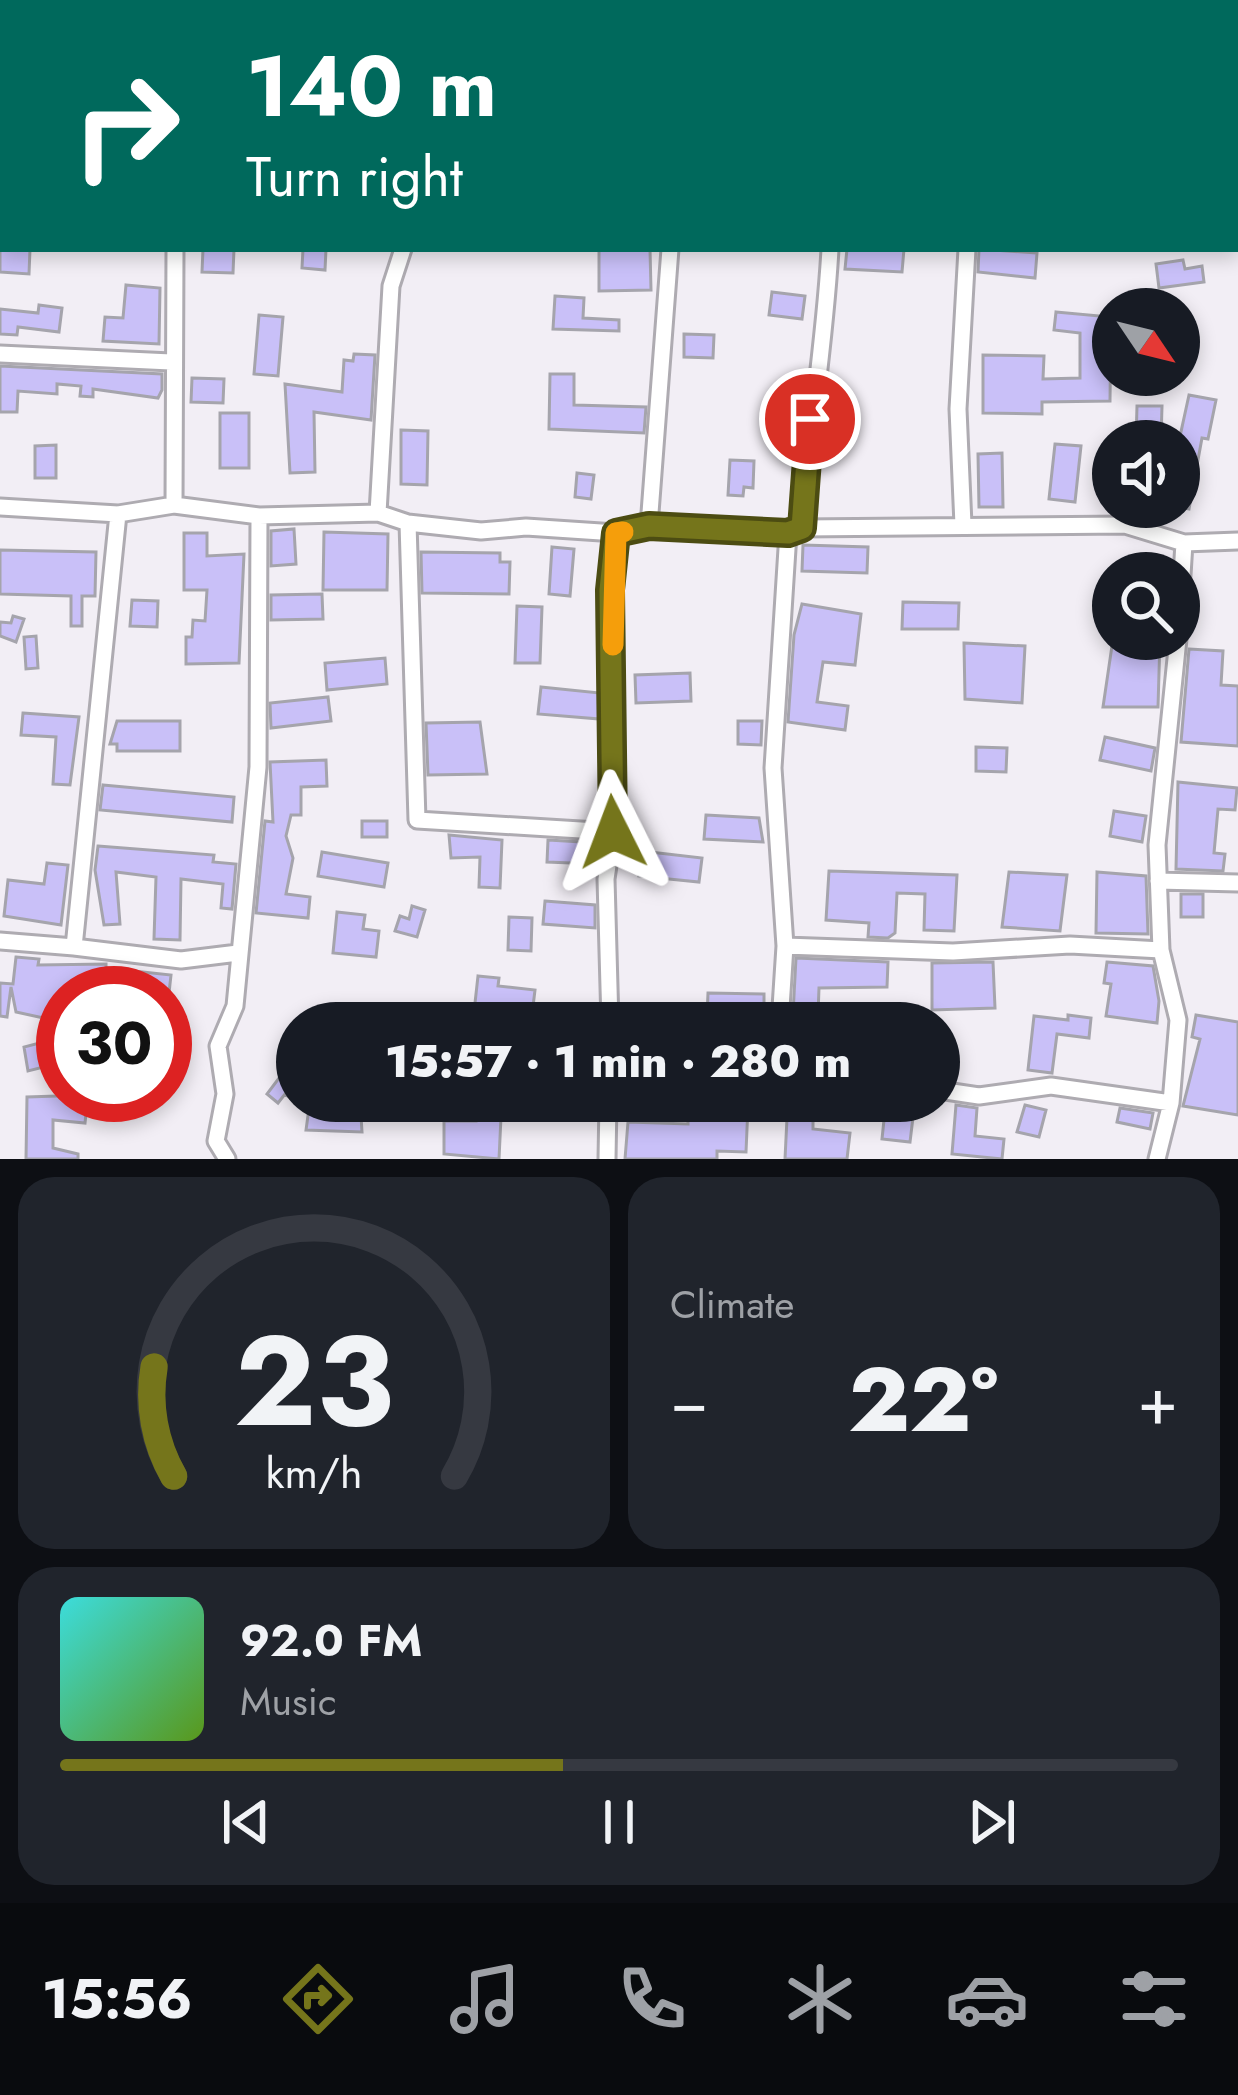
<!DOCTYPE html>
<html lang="en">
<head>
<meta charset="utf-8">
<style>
	body { margin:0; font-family:Jost,sans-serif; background:#20242c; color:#f1f3f6; height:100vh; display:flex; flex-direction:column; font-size:45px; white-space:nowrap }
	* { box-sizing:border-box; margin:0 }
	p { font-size:39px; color:#9ea1a6 }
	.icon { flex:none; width:66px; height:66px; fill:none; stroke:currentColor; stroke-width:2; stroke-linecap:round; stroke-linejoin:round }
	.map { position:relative; height:1159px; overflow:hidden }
	.drawer { display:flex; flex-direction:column; gap:18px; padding:18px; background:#0d0f14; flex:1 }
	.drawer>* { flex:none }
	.guide { position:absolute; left:0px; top:0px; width:1239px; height:252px; box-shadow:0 6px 18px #0003; background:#00695c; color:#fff; overflow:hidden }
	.needle { width:78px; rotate:125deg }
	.controls { position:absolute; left:1092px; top:288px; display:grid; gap:24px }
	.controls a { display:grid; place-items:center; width:108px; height:108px; border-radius:50%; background:#171b24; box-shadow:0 6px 18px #0003; font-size:60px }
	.speed { position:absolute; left:36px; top:966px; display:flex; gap:24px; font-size:60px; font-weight:700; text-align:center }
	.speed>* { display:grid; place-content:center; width:156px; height:156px; border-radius:50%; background:#171b24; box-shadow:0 6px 18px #0003; line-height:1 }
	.speed .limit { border:18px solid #d22; background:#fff; color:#111 }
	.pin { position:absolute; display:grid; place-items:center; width:102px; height:102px; color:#fff; margin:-51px; border:6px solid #fff; border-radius:50%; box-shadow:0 3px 12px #0007 }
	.me { position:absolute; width:132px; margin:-66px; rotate:357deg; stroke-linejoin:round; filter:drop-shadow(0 0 9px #0008) }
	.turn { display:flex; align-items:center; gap:42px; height:252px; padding:0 48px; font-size:54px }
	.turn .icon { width:156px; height:156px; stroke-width:2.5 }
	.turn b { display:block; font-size:84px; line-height:102px }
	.big { font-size:90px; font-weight:800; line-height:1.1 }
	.drawer .card { flex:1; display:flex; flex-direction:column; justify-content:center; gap:18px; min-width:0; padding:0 42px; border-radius:36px; background:#20242c }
	.drawer .dial { align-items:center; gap:0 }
	.dial svg { height:312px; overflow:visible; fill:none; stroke:#363941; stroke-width:7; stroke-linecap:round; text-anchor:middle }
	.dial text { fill:#f1f3f6; stroke:none }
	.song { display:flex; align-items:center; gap:36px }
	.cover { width:144px; height:144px; border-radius:18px; background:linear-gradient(135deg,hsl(180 70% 55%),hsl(90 70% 35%)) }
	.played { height:12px; border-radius:6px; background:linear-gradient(90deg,#75751b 45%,#363941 45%) }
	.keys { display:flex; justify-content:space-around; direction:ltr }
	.heat { display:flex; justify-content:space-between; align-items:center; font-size:66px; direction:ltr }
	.drawer .tiles { flex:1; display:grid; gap:18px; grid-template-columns:1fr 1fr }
	.card:last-child { grid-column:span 2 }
	.trip { position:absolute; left:276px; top:1002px; width:684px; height:120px; border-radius:60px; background:#171b24; box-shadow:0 6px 18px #0003; font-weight:800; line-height:120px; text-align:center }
	.menu { display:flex; height:192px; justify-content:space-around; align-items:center; background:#090b0e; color:#9ea1a6 }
	.menu .icon { width:84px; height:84px }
	.menu .active { color:#75751b }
	.menu b { font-size:54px; color:#f1f3f6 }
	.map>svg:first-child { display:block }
</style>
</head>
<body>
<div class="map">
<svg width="1238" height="1159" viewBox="0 0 1238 1159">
	<rect width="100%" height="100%" fill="#f2eef5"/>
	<path fill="#c9c0f8" stroke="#a5a4ac" stroke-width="3" d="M 0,249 L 30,249 L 29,274 L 0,272 Z
		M 203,249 L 234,249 L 233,273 L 202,272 Z
		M 303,249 L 326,249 L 325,270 L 302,268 Z
		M 599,249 L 650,249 L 651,290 L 599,291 Z
		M 847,249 L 904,249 L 902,272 L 845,269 Z
		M 979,249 L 1037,253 L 1035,278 L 978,272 Z
		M 1183,260 L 1185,269 L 1202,266 L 1204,282 L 1159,288 L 1156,264 Z
		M 126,285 L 160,288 L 159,344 L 103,341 L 105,317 L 123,318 Z
		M 772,292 L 805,296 L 802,319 L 769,315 Z
		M 555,296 L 584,298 L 583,318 L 619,320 L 619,331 L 553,329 Z
		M 39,305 L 62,308 L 59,332 L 18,327 L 17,335 L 0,334 L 0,309 L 38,313 Z
		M 1056,312 L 1111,317 L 1110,401 L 1042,402 L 1042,414 L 983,413 L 983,355 L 1044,356 L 1043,379 L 1080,378 L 1080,333 L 1054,330 Z
		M 259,315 L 283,317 L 278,376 L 254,374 Z
		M 684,334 L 714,335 L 713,358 L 684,357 Z
		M 354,354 L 375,355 L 371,420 L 314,412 L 315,472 L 290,473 L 285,384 L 342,392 L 344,360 L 353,361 Z
		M 0,366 L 162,374 L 162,390 L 158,398 L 93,389 L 93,397 L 80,396 L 81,386 L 57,384 L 57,394 L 18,391 L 17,412 L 0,412 Z
		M 550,374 L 574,374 L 574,405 L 646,407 L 644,433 L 549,429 Z
		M 192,378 L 224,379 L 223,403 L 191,402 Z
		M 1189,395 L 1216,400 L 1208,439 L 1202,438 L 1189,509 L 1179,507 L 1179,441 Z
		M 1137,406 L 1162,406 L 1161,441 L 1136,441 Z
		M 220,413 L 249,413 L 249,468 L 220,468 Z
		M 401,430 L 428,431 L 427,485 L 401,484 Z
		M 1055,444 L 1081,446 L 1075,502 L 1049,499 Z
		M 56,445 L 56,478 L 35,478 L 35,446 Z
		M 1002,453 L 1003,507 L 979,507 L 978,454 Z
		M 730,460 L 754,461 L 753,488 L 744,487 L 743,496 L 728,495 Z
		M 577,473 L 594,475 L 591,499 L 575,497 Z
		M 294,529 L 296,564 L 271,566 L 271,531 Z
		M 324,532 L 388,534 L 387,590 L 323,590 Z
		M 184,533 L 207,533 L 207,556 L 244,554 L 239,663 L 186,664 L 186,637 L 192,637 L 193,620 L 205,621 L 207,590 L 184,590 Z
		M 803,545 L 868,547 L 867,573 L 802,571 Z
		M 552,547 L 574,549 L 570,596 L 549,594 Z
		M 0,550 L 96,552 L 95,596 L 82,596 L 82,626 L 71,626 L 71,596 L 0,594 Z
		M 421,552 L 500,553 L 500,562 L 510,562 L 509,594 L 422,593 Z
		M 322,594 L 323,619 L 271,620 L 271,595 Z
		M 132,600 L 158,601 L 157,627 L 130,626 Z
		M 903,602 L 959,603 L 958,629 L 902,629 Z
		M 802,604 L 861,614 L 855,665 L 823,662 L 817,702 L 848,706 L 845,730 L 788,722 L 794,635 Z
		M 517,606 L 542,607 L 540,663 L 515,663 Z
		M 13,616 L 24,619 L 16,642 L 0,636 L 0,622 L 11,623 Z
		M 36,636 L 38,668 L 26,669 L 24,637 Z
		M 1113,639 L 1160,639 L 1158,707 L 1103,707 Z
		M 964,643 L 1025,646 L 1022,703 L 965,699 Z
		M 1189,649 L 1223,651 L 1221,685 L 1238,686 L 1238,746 L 1181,742 Z
		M 385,658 L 387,684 L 327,690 L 325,663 Z
		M 690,673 L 691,701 L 636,703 L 635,675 Z
		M 541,687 L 600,693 L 600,719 L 538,714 Z
		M 328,697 L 331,721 L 271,728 L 270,703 Z
		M 23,713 L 79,717 L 70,785 L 53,784 L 56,737 L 21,735 Z
		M 117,721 L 180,721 L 180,751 L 117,751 L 117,744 L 110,744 Z
		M 738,721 L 762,721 L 761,745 L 738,744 Z
		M 480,722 L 487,774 L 428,775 L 426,723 Z
		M 1105,737 L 1155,748 L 1151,771 L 1100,760 Z
		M 976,747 L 1007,748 L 1006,772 L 976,771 Z
		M 326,760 L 327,786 L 301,787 L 301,815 L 291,815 L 286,836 L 293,858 L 286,894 L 310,897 L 308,918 L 256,913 L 265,821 L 273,822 L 270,762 Z
		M 1178,782 L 1237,788 L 1235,810 L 1218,809 L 1214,853 L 1225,854 L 1223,871 L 1176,869 Z
		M 103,785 L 234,797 L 232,822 L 100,810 Z
		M 1114,811 L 1146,816 L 1142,842 L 1110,836 Z
		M 706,815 L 759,818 L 763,842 L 704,839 Z
		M 362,821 L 387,821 L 387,837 L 362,837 Z
		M 449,835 L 502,840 L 500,888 L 479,887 L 480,857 L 451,858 Z
		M 548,840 L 599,843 L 596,864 L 547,862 Z
		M 98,846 L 214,855 L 213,862 L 236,864 L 232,909 L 221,908 L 223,884 L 181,879 L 180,940 L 154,939 L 156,877 L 116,872 L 120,924 L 104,925 L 95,870 Z
		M 322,852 L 388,863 L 384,887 L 318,876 Z
		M 650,852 L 702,858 L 699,882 L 639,876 L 641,862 L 649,863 Z
		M 47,863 L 68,865 L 61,925 L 4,916 L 8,880 L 44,884 Z
		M 829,871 L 957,875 L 954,931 L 924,930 L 925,894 L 897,893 L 895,933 L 888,938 L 868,937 L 869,923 L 826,920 Z
		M 1009,872 L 1067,875 L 1060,931 L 1002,927 Z
		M 1097,872 L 1146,876 L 1148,934 L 1096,933 Z
		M 1181,894 L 1203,894 L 1203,917 L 1181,917 Z
		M 545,901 L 595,905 L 595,928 L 543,924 Z
		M 412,906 L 425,910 L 417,937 L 395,931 L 400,916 L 409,919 Z
		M 337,912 L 365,915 L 363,929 L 379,931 L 376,957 L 333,953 Z
		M 509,917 L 532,918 L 531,951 L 508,950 Z
		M 16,957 L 39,959 L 38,965 L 106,964 L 106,968 L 171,975 L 169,993 L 63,993 L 63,1018 L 48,1019 L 16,1012 L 11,987 L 7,1017 L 0,1016 L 0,983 L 13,984 Z
		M 796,958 L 888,962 L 887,987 L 819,988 L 818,1015 L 793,1014 Z
		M 993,962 L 995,1008 L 932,1010 L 932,963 Z
		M 1107,962 L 1153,966 L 1159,1001 L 1157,1023 L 1106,1016 L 1111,984 L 1104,983 Z
		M 478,976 L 499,978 L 498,986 L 535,990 L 531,1023 L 473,1021 Z
		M 708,993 L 764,994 L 764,1018 L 707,1017 Z
		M 1068,1015 L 1091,1018 L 1089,1038 L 1057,1034 L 1052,1073 L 1028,1070 L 1034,1016 L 1068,1020 Z
		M 1196,1015 L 1238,1022 L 1238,1115 L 1183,1106 L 1200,1039 L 1192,1037 Z
		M 43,1042 L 48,1066 L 28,1071 L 24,1047 Z
		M 288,1066 L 297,1073 L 297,1103 L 285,1094 L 278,1103 L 267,1094 Z
		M 88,1095 L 85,1123 L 53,1120 L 53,1148 L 78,1154 L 78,1159 L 26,1159 L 27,1097 Z
		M 310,1101 L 349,1101 L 350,1116 L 361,1116 L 362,1132 L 306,1130 Z
		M 886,1101 L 915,1101 L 910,1142 L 882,1139 Z
		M 724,1105 L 748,1106 L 746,1152 L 717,1151 L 717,1159 L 625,1159 L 628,1122 L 688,1124 L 688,1118 L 723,1118 Z
		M 956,1105 L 977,1108 L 975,1136 L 1004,1139 L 1002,1159 L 952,1154 Z
		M 1025,1105 L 1046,1110 L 1039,1137 L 1017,1132 Z
		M 1120,1108 L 1153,1113 L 1150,1129 L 1117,1122 Z
		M 476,1116 L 501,1117 L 499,1159 L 444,1154 L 444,1121 L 476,1121 Z
		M 787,1118 L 813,1119 L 813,1129 L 850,1133 L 847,1159 L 785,1159 Z"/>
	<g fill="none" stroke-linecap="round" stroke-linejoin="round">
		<defs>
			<path id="minor" d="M 166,3 L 167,0
				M 453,3 L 453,0
				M 687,3 L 687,0
				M 855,3 L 856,0
				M 1003,3 L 1004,0
				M 1236,153 L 1238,153
				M 0,354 L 171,362
				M 174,505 L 175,249
				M 0,507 L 118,514 L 174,505 L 259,516 L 378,513 L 408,523 L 481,531 L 526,527 L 616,533 L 649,526 L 788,533 L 802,528 L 1125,525 L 1184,543 L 1238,541
				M 378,513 L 391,286 L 403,249
				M 408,523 L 417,820 L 613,832
				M 963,525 L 958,409 L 967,249
				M 649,526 L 670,249
				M 802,528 C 809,434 825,343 830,249
				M 1179,623 L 1184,543
				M 1158,881 L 1238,883
				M 0,941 L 74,947 L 118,514
				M 785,946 L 953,952 L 1070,945 L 1161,950
				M 74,947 L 181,960 L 238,953
				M 610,1023 L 606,879 L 613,832 L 611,590 L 616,533
				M 780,1023 L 785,946 L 773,768 L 788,533
				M 939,1090 L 979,1096 L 1051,1086 L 1171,1103
				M 227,1159 L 216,1141 L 225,1094 L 218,1046 L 235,1006 L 258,767 L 259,516
				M 607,1159 L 608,1101
				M 1157,1159 L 1171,1103 L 1178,1020 L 1161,950 L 1157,845 L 1178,639"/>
		</defs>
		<use href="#minor" stroke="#aeabb1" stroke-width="21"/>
		<use href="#minor" stroke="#fff" stroke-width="15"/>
	</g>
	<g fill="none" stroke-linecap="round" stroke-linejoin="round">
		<defs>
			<path id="route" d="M 613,832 L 610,590 L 616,533 L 649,526 L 788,533 L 802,528 L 810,419"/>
		</defs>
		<use href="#route" stroke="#4c4c12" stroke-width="30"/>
		<use href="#route" stroke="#75751b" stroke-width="21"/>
		<path stroke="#f59e0b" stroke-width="21" d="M 613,645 L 616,533 L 623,532"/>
	</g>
</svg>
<div class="controls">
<a><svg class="needle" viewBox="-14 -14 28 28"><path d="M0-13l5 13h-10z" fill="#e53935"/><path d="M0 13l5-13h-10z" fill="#9ea1a6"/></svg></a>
<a><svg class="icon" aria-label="sound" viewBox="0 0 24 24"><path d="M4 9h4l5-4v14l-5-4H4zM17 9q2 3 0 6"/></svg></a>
<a><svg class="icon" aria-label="search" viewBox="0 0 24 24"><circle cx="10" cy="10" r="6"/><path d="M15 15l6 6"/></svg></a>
</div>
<div class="speed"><div class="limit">30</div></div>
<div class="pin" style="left:810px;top:419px;background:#d93025"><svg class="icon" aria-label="arrive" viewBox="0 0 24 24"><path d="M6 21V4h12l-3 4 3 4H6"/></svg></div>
<svg class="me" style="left:613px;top:832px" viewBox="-20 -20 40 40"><path d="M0-17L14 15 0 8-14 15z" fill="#75751b" stroke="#fff" stroke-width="4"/></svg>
<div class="trip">15:57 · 1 min · 280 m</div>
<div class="guide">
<div class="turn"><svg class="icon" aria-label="right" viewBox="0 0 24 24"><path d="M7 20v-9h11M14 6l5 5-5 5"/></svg><div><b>140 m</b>Turn right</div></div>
</div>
</div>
<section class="drawer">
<div class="tiles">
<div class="card dial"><svg viewBox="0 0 100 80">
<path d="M14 69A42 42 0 1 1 86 69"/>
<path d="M14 69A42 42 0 0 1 9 41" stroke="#75751b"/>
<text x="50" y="56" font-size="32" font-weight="700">23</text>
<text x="50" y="72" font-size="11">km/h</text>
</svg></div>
<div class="card"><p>Climate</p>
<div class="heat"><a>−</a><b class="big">22°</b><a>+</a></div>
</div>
<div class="card">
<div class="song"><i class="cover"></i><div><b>92.0 FM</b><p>Music</p></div></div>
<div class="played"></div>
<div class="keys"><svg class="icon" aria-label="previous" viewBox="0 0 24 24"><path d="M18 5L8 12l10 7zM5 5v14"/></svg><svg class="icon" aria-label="pause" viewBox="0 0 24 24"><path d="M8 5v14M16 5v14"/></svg><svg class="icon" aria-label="next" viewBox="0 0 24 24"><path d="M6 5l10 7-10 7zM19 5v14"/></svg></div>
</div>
</div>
</section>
<nav class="menu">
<b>15:56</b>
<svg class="icon active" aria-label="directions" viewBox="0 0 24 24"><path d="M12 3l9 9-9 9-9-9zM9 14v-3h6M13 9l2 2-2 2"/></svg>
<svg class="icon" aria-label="music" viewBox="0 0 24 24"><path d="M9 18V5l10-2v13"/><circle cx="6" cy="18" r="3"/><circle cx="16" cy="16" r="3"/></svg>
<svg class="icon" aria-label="phone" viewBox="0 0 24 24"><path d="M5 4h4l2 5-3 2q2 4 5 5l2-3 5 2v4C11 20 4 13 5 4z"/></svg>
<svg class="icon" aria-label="climate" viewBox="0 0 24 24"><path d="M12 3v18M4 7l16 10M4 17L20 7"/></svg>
<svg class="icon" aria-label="car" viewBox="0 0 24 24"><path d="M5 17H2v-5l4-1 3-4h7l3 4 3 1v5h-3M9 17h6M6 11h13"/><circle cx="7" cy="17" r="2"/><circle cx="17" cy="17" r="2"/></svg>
<svg class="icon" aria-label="filters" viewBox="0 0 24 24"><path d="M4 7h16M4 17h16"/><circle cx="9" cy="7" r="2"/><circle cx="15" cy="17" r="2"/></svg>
</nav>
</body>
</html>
